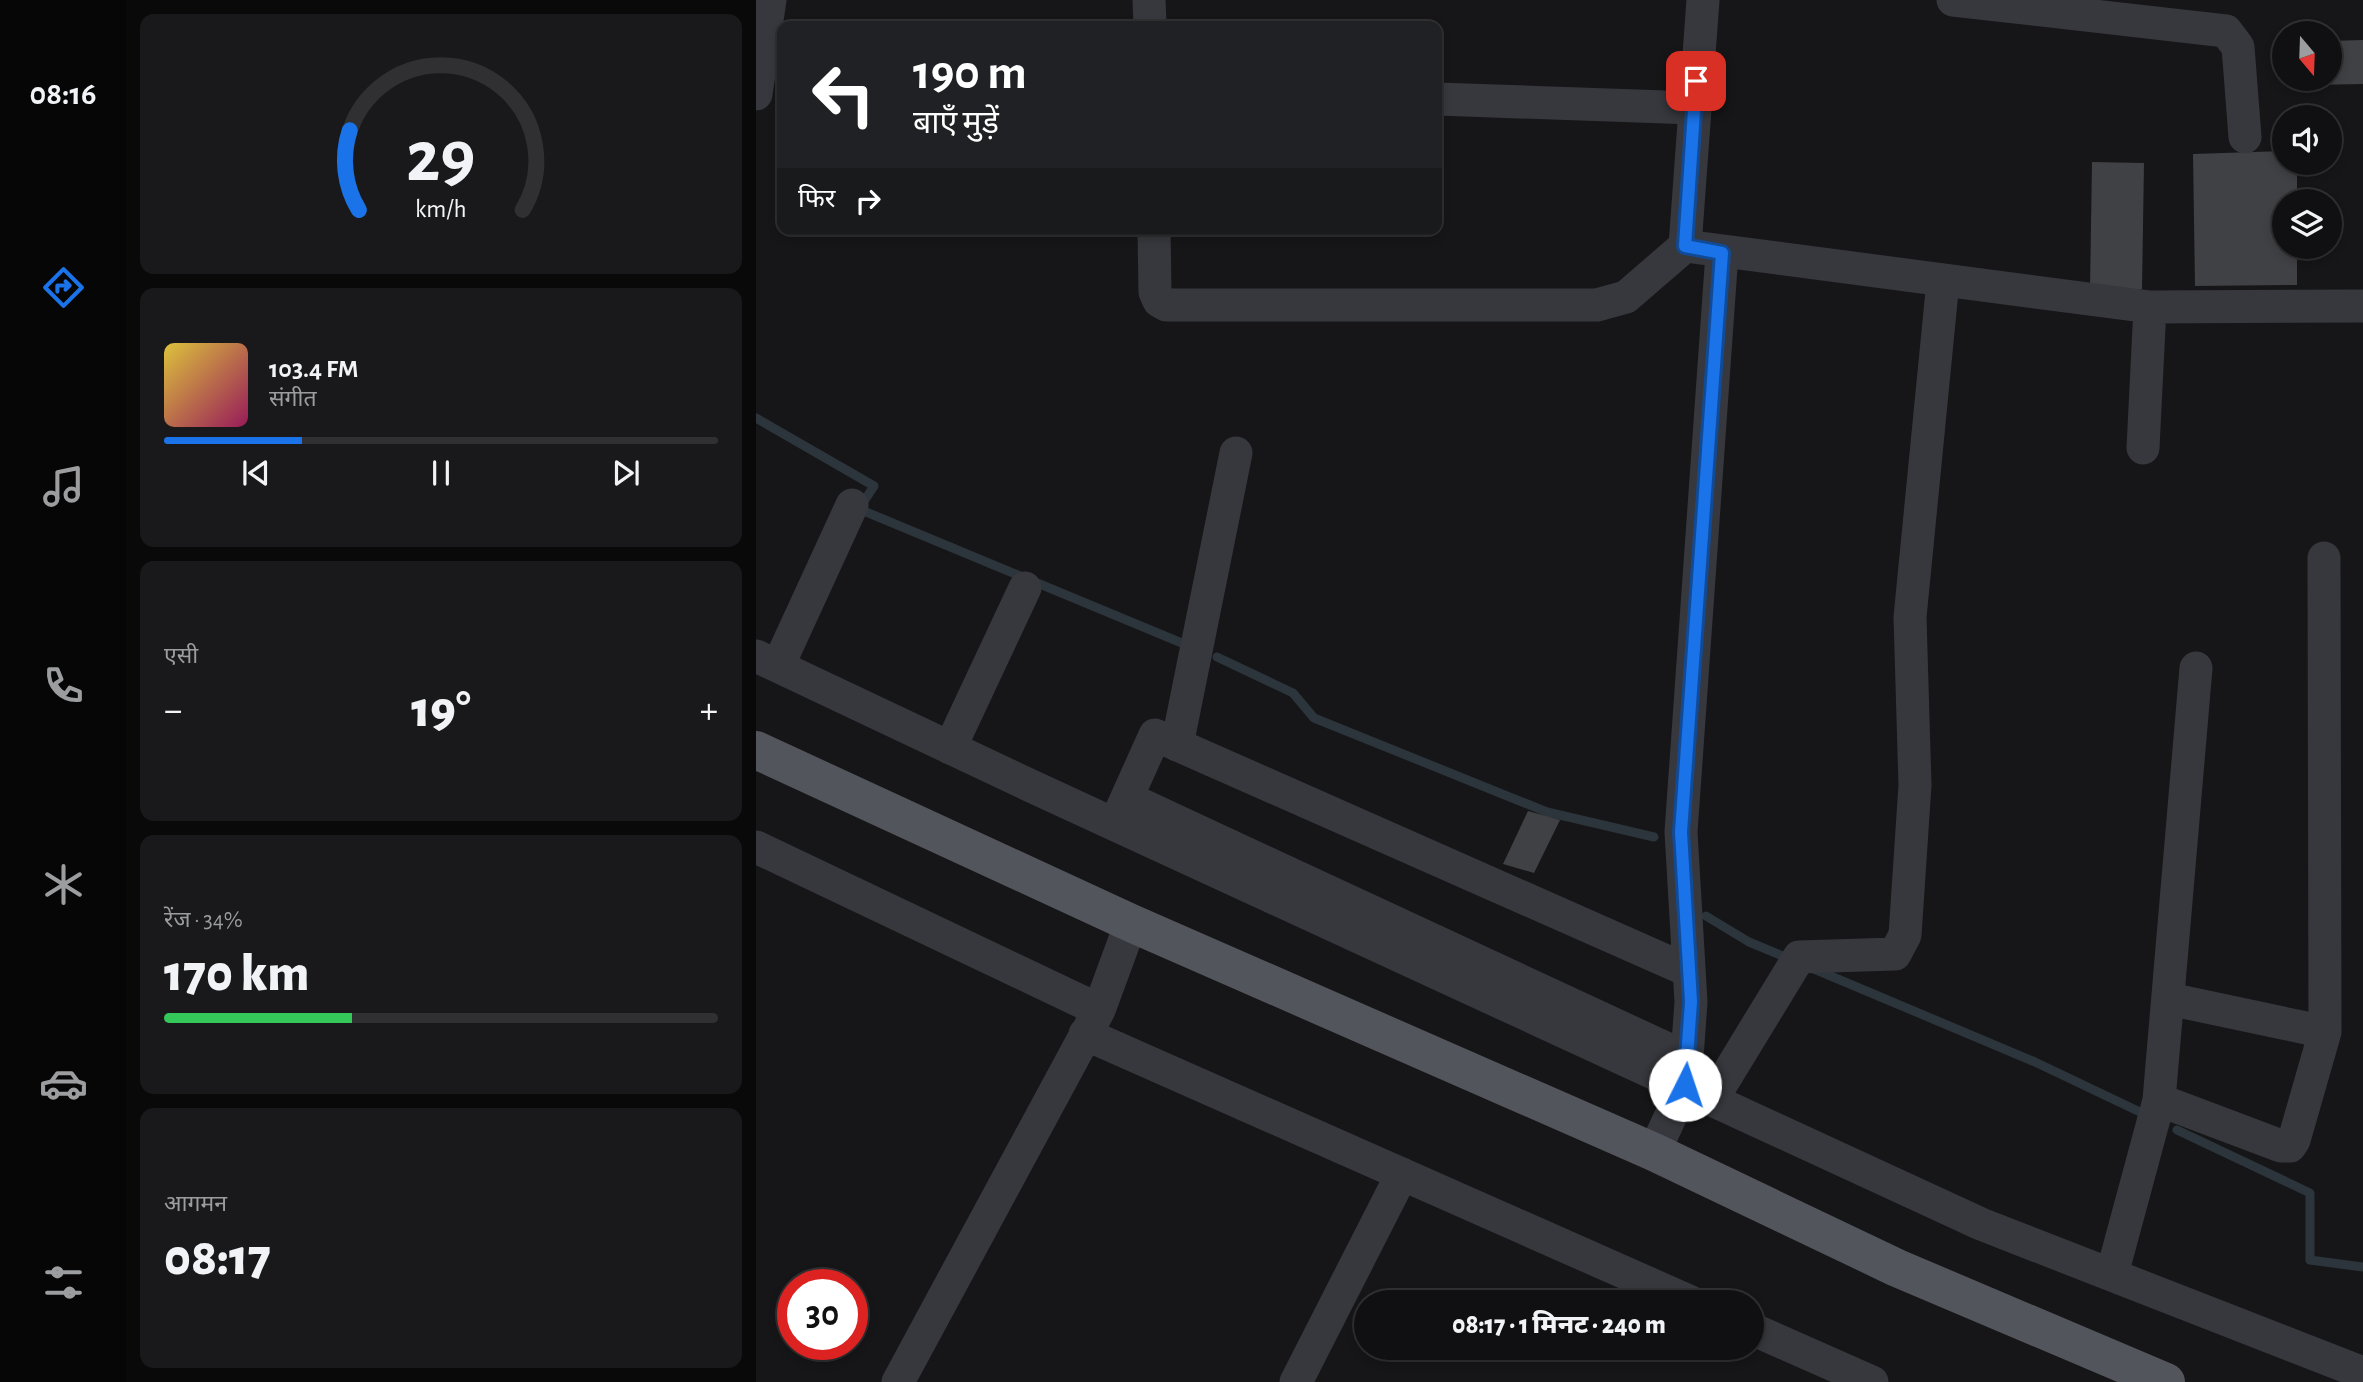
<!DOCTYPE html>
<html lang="hi">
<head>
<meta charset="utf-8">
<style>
	body { margin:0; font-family:"Alegreya Sans","Noto Sans Devanagari",sans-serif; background:#19191b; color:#f1f3f6; height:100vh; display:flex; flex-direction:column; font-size:26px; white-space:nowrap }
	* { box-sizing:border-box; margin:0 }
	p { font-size:23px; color:#9c9d9f }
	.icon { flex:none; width:38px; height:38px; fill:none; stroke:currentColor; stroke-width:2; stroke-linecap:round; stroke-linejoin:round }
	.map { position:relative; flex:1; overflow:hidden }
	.panel { display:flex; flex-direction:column; gap:14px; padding:14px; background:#09090a; width:630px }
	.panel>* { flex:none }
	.hud { position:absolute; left:21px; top:21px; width:665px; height:214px; border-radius:14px; box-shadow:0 4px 10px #0003,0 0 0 2px #303032; background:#202124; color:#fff; overflow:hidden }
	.needle { width:46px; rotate:161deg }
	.fabs { position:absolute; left:1516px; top:21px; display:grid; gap:14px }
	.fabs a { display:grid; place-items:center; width:70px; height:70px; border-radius:50%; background:#101012; box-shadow:0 4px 10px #0003,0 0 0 2px #303032; font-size:35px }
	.speed { position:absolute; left:21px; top:1269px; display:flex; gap:14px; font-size:35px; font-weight:700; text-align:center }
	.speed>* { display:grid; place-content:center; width:91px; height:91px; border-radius:50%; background:#101012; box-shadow:0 4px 10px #0003,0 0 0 2px #303032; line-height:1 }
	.speed .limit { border:10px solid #d22; background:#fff; color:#111 }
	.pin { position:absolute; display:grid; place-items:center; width:60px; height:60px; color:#fff; margin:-30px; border-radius:14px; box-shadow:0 4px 10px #0006 }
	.me { position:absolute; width:77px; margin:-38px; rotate:4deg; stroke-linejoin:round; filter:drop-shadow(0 0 5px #0008) }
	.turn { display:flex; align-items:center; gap:24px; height:147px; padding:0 21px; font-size:32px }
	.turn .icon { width:91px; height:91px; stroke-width:2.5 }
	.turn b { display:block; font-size:49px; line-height:60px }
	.then { display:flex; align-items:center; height:66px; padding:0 21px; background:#0003; gap:14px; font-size:26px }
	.big { font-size:52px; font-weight:800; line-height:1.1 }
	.panel .widget { flex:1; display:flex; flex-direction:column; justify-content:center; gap:10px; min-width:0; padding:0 24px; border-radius:14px; background:#19191b }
	.panel .dial { align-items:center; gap:0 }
	.dial svg { height:182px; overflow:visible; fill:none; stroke:#303032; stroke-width:7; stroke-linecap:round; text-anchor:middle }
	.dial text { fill:#f1f3f6; stroke:none }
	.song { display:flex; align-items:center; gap:21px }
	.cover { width:84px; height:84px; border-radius:10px; background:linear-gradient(135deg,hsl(50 70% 55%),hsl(330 70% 35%)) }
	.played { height:7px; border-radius:4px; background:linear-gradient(90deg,#1a73e8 25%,#303032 25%) }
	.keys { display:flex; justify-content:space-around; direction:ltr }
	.heat { display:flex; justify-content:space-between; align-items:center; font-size:38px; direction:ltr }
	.charge { height:10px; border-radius:5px; background:linear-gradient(90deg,#34c759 34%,#303032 0) }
	.trip { position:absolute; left:598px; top:1290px; width:410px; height:70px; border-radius:35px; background:#101012; box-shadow:0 4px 10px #0003,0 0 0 2px #303032; font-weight:800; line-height:70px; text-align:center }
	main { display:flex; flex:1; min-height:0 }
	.dock { display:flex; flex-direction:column; width:126px; justify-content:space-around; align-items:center; background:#060607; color:#9c9d9f }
	.dock .icon { width:49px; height:49px }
	.dock .current { color:#1a73e8 }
	.dock b { font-size:32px; color:#f1f3f6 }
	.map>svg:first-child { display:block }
</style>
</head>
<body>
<main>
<nav class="dock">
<b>08:16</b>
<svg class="icon current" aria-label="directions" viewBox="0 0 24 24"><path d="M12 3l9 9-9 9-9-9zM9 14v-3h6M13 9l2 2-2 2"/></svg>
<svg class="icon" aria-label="music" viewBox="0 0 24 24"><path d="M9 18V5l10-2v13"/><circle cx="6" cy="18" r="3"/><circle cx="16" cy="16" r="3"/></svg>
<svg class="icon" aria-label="phone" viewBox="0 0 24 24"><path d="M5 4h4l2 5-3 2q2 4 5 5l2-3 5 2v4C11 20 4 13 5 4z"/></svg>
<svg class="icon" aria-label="climate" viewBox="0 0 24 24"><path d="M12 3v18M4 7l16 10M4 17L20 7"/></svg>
<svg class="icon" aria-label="car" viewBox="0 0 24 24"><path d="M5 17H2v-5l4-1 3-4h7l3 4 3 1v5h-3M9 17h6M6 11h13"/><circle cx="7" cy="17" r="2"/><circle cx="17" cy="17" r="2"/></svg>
<svg class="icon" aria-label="filters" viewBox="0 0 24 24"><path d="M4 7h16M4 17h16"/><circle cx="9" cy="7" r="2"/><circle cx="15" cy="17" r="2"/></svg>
</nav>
<section class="panel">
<div class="widget dial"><svg viewBox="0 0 100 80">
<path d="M14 69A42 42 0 1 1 86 69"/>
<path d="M14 69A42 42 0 0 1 10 34" stroke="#1a73e8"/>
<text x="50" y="56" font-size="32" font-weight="700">29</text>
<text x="50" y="72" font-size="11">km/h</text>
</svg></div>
<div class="widget">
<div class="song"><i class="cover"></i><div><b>103.4 FM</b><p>संगीत</p></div></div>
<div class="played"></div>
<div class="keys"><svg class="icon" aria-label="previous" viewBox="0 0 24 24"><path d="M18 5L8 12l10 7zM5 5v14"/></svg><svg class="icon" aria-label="pause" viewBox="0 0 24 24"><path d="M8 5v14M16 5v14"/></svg><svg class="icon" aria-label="next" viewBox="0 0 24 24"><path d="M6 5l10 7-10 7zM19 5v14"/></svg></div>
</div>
<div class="widget"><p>एसी</p>
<div class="heat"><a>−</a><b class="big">19°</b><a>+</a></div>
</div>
<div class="widget"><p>रेंज · 34%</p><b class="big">170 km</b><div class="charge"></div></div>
<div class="widget"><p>आगमन</p><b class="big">08:17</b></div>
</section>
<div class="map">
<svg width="1607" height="1382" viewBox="0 0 1607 1382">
	<rect width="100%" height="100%" fill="#161618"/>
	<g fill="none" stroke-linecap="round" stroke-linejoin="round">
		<path stroke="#2c353c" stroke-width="9" d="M 0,418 L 118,486 L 103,509 L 433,646
			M 461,657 L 537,693 L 558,718 L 791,812 L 898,837
			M 950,916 L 993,942 L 1036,960
			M 1058,969 L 1279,1062 L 1384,1112
			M 1421,1130 L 1554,1193 L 1554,1260 L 1607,1267"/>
	</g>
	<path fill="#404145" d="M 1607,40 L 1607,84 L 1555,85 L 1555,79 L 1573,79 L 1573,41 Z
		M 1528,151 L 1528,163 L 1541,163 L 1541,201 L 1528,201 L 1528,247 L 1541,247 L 1541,285 L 1439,286 L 1437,154 Z
		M 1336,162 L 1388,163 L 1386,289 L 1334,289 Z
		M 772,811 L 804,820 L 778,873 L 747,864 Z"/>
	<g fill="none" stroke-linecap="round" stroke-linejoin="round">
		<path stroke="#37383d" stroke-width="33" d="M 393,0 L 394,26
			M 947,0 L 929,246 L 1394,307 L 1607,306
			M 1197,0 L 1470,31 L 1482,47 L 1489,137
			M 0,94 L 14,0
			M 681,99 L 937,108
			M 398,229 L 399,292 L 403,301 L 410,305 L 841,305 L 870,297 L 929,246
			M 1387,448 L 1394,307
			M 0,656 L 273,785 L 1225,1224 L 1607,1373
			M 22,666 L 96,505
			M 421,745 L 480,453
			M 194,748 L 269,588
			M 371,798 L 931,1058
			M 359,824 L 399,735 L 933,971
			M 0,847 L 343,1010
			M 1413,999 L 1569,1032
			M 329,1034 L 935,1302
			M 957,1098 L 1043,957 L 1139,954 L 1149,935 L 1159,785 L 1154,617 L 1187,281
			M 1403,1100 L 1525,1146 L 1534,1146 L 1538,1140 L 1569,1032 L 1568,558
			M 898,1152 L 929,1085 L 935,1002 L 925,832 L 966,253
			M 1356,1274 L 1403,1100 L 1440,668
			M 996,1329 L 1116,1382
			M 142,1382 L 343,1010 L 375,923
			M 540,1382 L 646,1174"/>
		<path stroke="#53555c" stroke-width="38" d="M 0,750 L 375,923 L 898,1152 L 1141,1268 L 1410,1382"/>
	</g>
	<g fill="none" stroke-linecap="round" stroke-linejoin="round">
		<defs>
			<path id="route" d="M 929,1085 L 935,1002 L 925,832 L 966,253 L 929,246 L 940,81"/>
		</defs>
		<use href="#route" stroke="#114b97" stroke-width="18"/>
		<use href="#route" stroke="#1a73e8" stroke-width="12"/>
	</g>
</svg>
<div class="fabs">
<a><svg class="needle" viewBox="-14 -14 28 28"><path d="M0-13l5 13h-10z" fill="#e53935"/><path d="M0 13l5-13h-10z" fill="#9c9d9f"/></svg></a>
<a><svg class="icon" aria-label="sound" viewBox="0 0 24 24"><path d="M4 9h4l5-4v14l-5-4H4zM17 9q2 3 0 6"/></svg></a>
<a><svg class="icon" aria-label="layers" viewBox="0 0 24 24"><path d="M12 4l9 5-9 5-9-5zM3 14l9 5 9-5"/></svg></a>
</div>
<div class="speed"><div class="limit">30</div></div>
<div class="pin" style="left:940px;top:81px;background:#d93025"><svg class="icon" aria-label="arrive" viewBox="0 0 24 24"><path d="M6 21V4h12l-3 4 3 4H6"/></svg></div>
<svg class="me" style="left:929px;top:1085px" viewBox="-20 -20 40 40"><circle r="19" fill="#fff"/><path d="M0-13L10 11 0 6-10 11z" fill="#1a73e8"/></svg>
<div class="trip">08:17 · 1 मिनट · 240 m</div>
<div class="hud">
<div class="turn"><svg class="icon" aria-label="left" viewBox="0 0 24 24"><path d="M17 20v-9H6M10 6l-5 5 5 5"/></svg><div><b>190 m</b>बाएँ मुड़ें</div></div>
<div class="then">फिर<svg class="icon" aria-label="right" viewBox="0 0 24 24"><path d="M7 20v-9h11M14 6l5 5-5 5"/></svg></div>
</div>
</div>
</main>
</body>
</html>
